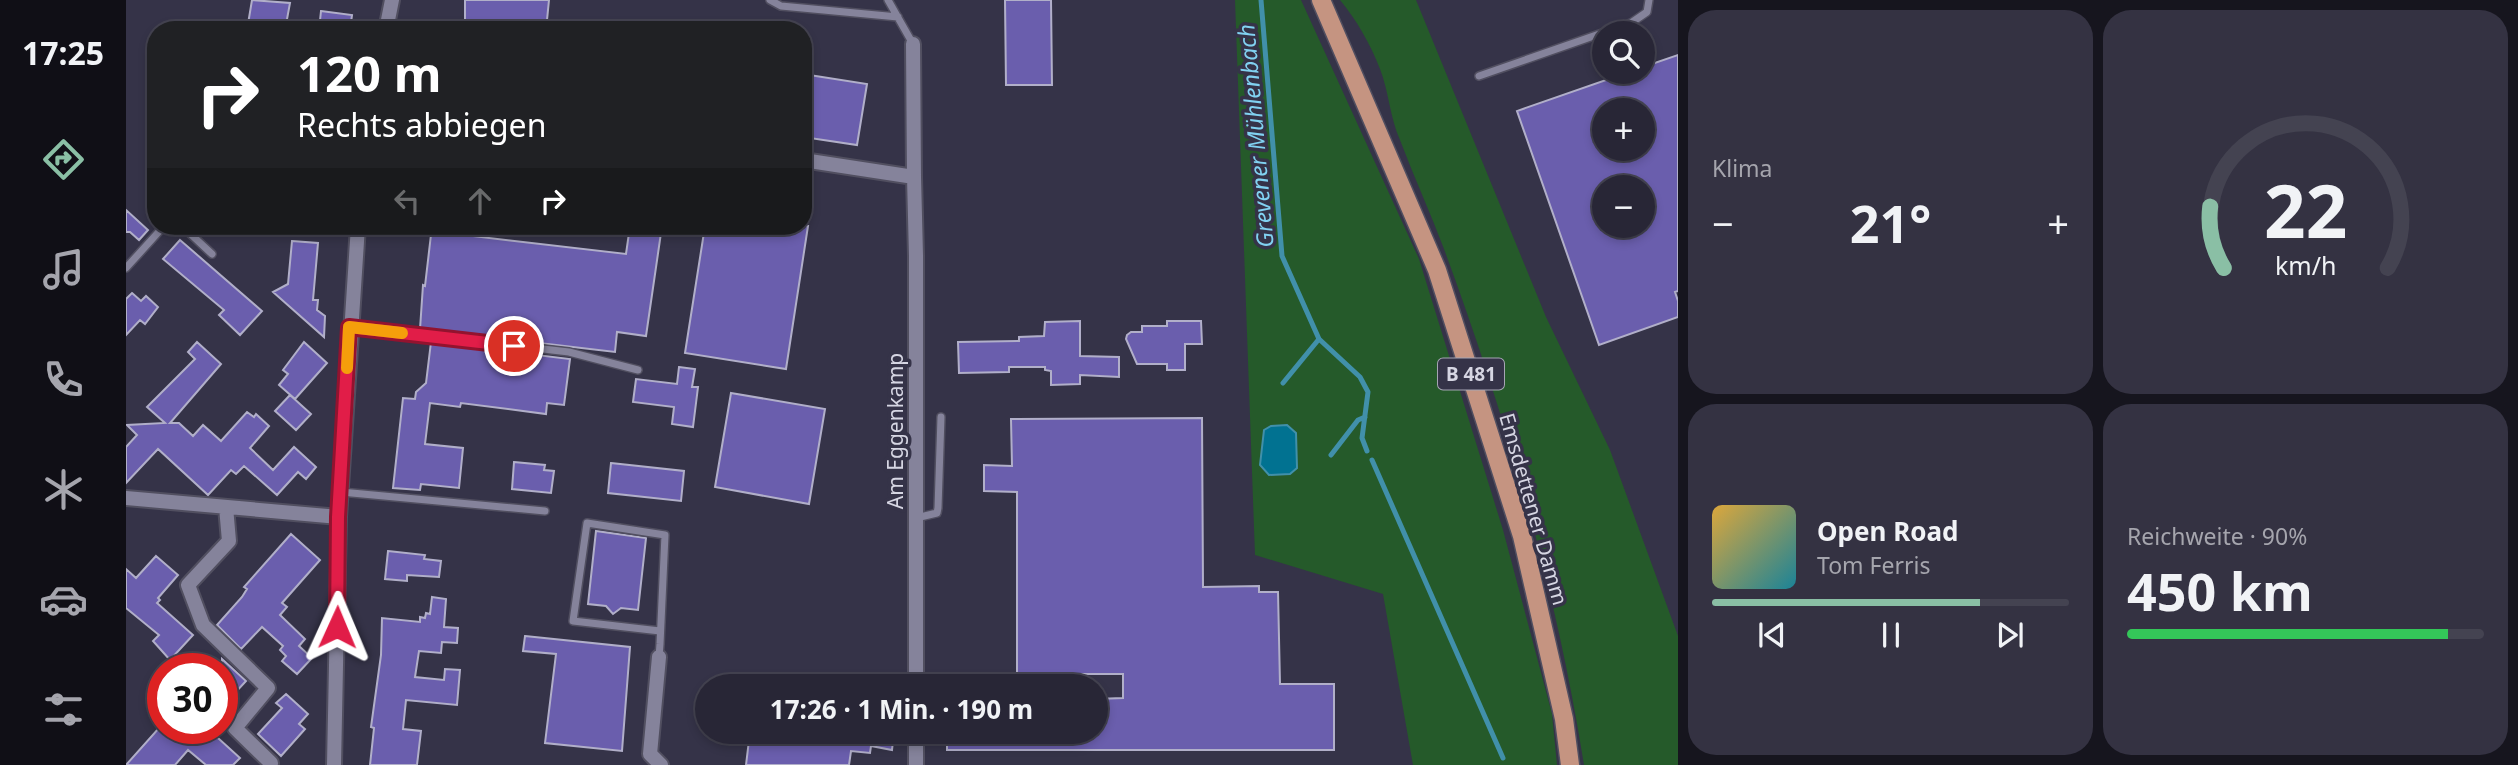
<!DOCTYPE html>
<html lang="de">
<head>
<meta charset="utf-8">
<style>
	body { margin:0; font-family:"Noto Sans",sans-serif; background:#343242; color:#f1f3f6; height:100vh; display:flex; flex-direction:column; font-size:26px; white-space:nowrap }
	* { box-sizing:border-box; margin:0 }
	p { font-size:23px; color:#a5a5ad }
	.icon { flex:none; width:38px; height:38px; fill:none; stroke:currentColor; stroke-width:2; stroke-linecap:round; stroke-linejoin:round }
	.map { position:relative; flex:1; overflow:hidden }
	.details { display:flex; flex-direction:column; gap:10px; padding:10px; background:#16151e; width:840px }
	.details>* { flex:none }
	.hud { position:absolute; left:21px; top:21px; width:665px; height:214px; border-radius:28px; box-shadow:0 4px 10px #0003,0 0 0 2px #444351; background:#202124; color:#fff; overflow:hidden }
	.fabs { position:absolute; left:1466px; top:21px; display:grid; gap:14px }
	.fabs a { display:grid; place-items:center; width:63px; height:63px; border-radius:50%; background:#282636; box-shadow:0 4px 10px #0003,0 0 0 2px #444351; font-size:35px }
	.speed { position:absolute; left:21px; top:653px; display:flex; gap:14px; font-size:35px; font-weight:700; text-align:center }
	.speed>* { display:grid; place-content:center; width:91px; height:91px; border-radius:50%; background:#282636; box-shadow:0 4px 10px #0003,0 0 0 2px #444351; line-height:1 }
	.speed .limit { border:10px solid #d22; background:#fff; color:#111 }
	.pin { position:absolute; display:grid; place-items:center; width:60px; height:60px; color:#fff; margin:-30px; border:4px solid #fff; border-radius:50%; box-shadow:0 2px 7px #0007 }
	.me { position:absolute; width:77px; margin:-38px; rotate:1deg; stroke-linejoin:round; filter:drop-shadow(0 0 5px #0008) }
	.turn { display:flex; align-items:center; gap:24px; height:147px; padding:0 35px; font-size:32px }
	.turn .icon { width:91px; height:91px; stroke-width:2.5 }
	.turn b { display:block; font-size:49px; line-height:60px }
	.lanes { display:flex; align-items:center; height:66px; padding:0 35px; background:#0003; justify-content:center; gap:35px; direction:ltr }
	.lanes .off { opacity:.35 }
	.big { font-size:52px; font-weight:700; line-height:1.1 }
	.details .widget { flex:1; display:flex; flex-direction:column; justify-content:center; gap:10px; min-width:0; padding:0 24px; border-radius:28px; background:#343242 }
	.details .dial { align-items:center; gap:0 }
	.dial svg { height:182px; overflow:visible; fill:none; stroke:#444351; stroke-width:7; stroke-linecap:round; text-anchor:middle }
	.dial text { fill:#f1f3f6; stroke:none }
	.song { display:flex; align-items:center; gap:21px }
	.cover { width:84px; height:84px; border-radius:10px; background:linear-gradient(135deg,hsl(40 70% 55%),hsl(190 70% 35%)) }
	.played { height:7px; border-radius:4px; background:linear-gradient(90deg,#8abfa5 75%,#444351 75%) }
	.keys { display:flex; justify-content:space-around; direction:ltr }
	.heat { display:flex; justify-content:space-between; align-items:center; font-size:38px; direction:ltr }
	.charge { height:10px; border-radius:5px; background:linear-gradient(90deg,#34c759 90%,#444351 0) }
	.details .tiles { flex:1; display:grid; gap:10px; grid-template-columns:repeat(2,1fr) }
	.trip { position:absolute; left:569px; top:674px; width:413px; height:70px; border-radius:35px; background:#282636; box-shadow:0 4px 10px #0003,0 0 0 2px #444351; font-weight:700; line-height:70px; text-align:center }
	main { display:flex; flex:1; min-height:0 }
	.tabs { display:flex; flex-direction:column; width:126px; justify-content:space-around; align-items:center; background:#100f16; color:#a5a5ad }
	.tabs .icon { width:49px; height:49px }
	.tabs .selected { color:#8abfa5 }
	.tabs b { font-size:32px; color:#f1f3f6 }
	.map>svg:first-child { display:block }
</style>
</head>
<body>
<main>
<nav class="tabs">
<b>17:25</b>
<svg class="icon selected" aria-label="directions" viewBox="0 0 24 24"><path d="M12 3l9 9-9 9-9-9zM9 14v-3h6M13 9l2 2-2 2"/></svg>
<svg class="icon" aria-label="music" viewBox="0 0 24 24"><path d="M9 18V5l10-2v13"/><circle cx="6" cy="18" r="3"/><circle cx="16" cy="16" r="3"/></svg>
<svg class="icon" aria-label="phone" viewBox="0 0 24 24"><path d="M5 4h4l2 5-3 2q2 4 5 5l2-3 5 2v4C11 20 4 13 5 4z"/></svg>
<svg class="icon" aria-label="climate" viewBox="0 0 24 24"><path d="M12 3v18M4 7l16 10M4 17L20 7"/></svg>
<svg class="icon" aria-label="car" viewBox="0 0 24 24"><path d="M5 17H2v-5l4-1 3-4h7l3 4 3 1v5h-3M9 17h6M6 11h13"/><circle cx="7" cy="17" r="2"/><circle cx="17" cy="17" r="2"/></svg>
<svg class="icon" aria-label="filters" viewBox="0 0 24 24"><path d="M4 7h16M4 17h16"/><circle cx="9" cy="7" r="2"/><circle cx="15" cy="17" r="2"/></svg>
</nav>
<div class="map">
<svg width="1552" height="765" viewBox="0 0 1552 765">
	<rect width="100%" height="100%" fill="#353348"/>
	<path fill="#255a2a" d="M 1109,0 L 1175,0 L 1293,259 L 1377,530 L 1426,714 L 1431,765 L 1287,765 L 1257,594 L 1129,555 Z
		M 1214,0 L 1290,0 L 1420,317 L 1484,450 L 1552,636 L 1552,765 L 1458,765 C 1430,588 1380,417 1318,249 C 1304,212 1288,177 1274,140 C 1264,118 1263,92 1254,69 C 1245,45 1230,19 1214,0 Z"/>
	<path fill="#017291" stroke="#4190aa" stroke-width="2" d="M 1161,425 L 1170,433 L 1171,468 L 1164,474 L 1143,475 L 1134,465 L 1138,430 L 1145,426 Z"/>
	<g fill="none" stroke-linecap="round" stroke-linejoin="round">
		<path stroke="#4190aa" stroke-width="5" d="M 1135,0 L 1156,256 L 1193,339 L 1234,377 L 1242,392 L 1236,438 L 1241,451
			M 1157,383 L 1193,339
			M 1205,455 L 1232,420 L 1239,417
			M 1246,460 L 1377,758"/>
	</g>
	<path fill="#6a5ead" stroke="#b1afc9" stroke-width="2" fill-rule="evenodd" d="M 126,0 L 164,3 L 159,30 L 121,30 Z
		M 339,0 L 423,0 L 420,30 L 339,30 Z
		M 879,0 L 925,0 L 926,85 L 880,85 Z
		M 195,11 L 226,15 L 224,30 L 193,30 Z
		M 1552,55 L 1552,291 L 1549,292 L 1552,301 L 1552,317 L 1473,345 L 1391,111 L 1503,72 L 1517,72 L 1517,67 ZM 1479,110 L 1517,110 L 1517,149 L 1479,149 ZM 1479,187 L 1517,187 L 1517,226 L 1479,226 Z
		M 677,74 L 741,84 L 731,145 L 677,137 Z
		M 0,210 L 22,230 L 13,240 L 4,232 L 0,232 Z
		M 306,226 L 348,226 L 346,236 L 500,254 L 504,226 L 536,226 L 520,336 L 491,332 L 489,352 L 294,329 L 297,285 L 299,286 Z
		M 579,226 L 682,226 L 660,369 L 559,353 Z
		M 54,240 L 136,311 L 114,335 L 93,315 L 98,310 L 37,259 Z
		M 166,241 L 192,243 L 187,300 L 192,300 L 191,310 L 199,316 L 198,337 L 147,292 L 162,284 Z
		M 6,293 L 15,301 L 20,296 L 32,307 L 19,324 L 14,320 L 0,335 L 0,299 Z
		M 954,321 L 954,356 L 993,357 L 993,377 L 954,375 L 954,384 L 925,385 L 925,371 L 919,370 L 919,367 L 883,367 L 883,372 L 833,373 L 832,342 L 893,341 L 893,337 L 918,336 L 919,322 Z
		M 1041,321 L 1075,321 L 1076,344 L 1059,344 L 1059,370 L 1041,370 L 1041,364 L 1011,364 L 1000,339 L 1001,335 L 1005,332 L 1016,332 L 1016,326 L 1041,326 Z
		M 71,342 L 95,364 L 44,423 L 53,423 L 67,436 L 77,425 L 95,441 L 121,412 L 128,417 L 130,414 L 143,426 L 124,448 L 147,470 L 168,447 L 190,467 L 180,479 L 172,472 L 151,495 L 118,466 L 110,474 L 105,470 L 82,495 L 32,449 L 0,483 L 0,447 L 11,435 L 1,425 L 39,423 L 21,407 L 69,359 L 62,352 Z
		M 178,342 L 201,363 L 169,399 L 153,385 L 162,374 L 157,370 Z
		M 305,342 L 444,359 L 438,405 L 421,403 L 420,414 L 335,403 L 334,407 L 304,403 L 299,444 L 337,448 L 333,488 L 295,484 L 294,490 L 267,488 L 277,398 L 289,399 L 290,392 L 300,383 Z
		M 553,367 L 569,369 L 566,387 L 572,387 L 567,427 L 546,424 L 548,407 L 507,402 L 510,379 L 551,384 Z
		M 605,393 L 699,409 L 683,504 L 589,487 Z
		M 164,395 L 185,414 L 170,430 L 149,411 Z
		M 1076,418 L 1077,587 L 1133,586 L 1133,592 L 1152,592 L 1154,684 L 1208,684 L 1208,750 L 821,750 L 821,732 L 970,732 L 970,699 L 997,698 L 997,674 L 891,674 L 891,492 L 858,491 L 858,465 L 886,466 L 885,419 Z
		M 388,462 L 419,465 L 418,470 L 428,471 L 425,493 L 386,489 Z
		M 485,463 L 558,471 L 555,501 L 482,493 Z
		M 470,531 L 520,538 L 512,610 L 495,608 L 487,614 L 480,606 L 462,604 Z
		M 165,534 L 194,560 L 156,603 L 161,607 L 154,615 L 179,639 L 173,646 L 186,658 L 171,674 L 156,661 L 160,656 L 154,650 L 157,646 L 136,627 L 115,649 L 91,625 L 116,597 L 121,589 L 118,587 Z
		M 262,551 L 299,555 L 298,559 L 315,561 L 313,577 L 281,575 L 281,581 L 259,579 Z
		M 30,556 L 52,575 L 32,598 L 34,600 L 31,603 L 67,635 L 44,660 L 27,641 L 33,635 L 0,608 L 0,569 L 10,578 Z
		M 306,597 L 320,599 L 318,627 L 332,628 L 331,643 L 316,642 L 315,653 L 293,651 L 289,677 L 318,680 L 319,669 L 334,670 L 331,705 L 280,700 L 277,729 L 295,731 L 291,765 L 244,765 L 248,728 L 245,727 L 255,655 L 256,618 L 294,622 L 294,617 L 299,618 L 300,613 L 304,614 Z
		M 399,636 L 504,647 L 496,751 L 419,743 L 430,654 L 397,651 Z
		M 96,659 L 120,681 L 96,707 Z
		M 160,694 L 182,714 L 173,724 L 179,729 L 155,756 L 132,734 L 156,708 L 150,703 Z
		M 33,728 L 81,728 L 114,758 L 107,765 L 80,765 L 62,750 L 49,765 L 0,765 Z
		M 624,732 L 768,732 L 766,750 L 745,746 L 744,753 L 725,751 L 723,765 L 620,765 Z"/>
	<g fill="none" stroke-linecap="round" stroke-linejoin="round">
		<defs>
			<path id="service" d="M 644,0 L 655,6 L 772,17
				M 762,0 L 787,44
				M 1353,76 L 1505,23 L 1521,12 L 1523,0
				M 56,226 L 86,254
				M 0,268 L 38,226
				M 223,327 L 443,352 L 512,370
				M 215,492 L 419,511
				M 790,518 L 811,513 L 812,508 L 815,417
				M 533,657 L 534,644 L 539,535 L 461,523 L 447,621 L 534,631"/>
			<path id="minor" d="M 260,30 L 266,0
				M 787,44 L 788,177
				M 677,160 L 788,177 L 790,256 L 790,686
				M 0,498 L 213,517
				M 100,507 L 103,541 L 62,585 L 77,625 L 142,688 L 109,728 L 145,763
				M 533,657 L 524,754 L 535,765
				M 790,732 L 790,765
				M 208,765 L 213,517 L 232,226"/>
			<path id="primary" d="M 1195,0 L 1311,270 L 1396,536 L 1438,719 L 1444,765"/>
		</defs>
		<use href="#service" stroke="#514f60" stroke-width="10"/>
		<use href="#minor" stroke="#514f60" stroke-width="18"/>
		<use href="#primary" stroke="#514f60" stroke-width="21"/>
		<use href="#service" stroke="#85839b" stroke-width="7"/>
		<use href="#minor" stroke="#85839b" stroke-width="14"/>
		<use href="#primary" stroke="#c59481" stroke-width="18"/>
	</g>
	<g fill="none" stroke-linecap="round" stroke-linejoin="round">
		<defs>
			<path id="route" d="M 211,627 L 212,517 L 223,327 L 388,346"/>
		</defs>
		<use href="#route" stroke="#92132f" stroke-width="18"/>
		<use href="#route" stroke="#e11d48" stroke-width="12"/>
		<path stroke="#f59e0b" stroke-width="12" d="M 221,368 L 223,327 L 276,333"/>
	</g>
	<g text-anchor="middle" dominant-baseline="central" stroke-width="7" stroke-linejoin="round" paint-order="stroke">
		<rect fill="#353348" stroke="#a6a5b4" stroke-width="2" x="1312" y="358.5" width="66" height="31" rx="5"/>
		<g font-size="19" font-weight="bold" fill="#d6d6e3">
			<text x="1345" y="374">B 481</text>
		</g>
		<g font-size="21" fill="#d6d6e3" stroke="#353348">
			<text transform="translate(769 431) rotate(-90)">Am Eggenkamp</text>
			<text transform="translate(1408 509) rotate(74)">Emsdettener Damm</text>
		</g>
		<g font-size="23" font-style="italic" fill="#81d2f1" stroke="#353348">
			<text transform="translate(1129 136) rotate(-95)">Grevener Mühlenbach</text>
		</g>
	</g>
</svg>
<div class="fabs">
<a><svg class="icon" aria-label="search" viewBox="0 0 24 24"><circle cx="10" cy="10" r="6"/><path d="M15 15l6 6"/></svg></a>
<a>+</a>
<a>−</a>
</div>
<div class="speed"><div class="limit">30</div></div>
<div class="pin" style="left:388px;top:346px;background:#d93025"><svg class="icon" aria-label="arrive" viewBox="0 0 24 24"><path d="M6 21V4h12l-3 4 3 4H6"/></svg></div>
<svg class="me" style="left:211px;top:627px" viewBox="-20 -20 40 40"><path d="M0-17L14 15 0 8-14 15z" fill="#e11d48" stroke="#fff" stroke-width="4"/></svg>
<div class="trip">17:26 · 1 Min. · 190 m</div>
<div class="hud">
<div class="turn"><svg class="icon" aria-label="right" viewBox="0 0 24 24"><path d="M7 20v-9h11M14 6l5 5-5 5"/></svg><div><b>120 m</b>Rechts abbiegen</div></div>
<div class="lanes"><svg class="icon off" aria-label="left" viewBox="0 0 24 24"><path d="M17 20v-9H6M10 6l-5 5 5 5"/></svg><svg class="icon off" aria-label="ahead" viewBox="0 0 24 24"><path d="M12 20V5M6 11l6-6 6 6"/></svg><svg class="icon" aria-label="right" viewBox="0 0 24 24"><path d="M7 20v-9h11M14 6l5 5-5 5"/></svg></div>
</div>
</div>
<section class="details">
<div class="tiles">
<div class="widget"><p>Klima</p>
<div class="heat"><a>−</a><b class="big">21°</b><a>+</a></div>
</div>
<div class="widget dial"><svg viewBox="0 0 100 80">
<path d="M14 69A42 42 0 1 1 86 69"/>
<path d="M14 69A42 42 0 0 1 8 42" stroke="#8abfa5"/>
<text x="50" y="56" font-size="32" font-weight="700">22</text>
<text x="50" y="72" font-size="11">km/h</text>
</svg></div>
<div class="widget">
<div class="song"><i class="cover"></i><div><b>Open Road</b><p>Tom Ferris</p></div></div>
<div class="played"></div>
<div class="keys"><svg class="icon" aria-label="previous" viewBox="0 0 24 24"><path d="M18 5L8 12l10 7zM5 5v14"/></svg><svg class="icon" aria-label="pause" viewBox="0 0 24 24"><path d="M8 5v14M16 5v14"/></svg><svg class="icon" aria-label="next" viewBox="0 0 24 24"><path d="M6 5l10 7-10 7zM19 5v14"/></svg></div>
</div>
<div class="widget"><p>Reichweite · 90%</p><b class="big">450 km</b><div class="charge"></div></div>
</div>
</section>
</main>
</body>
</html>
